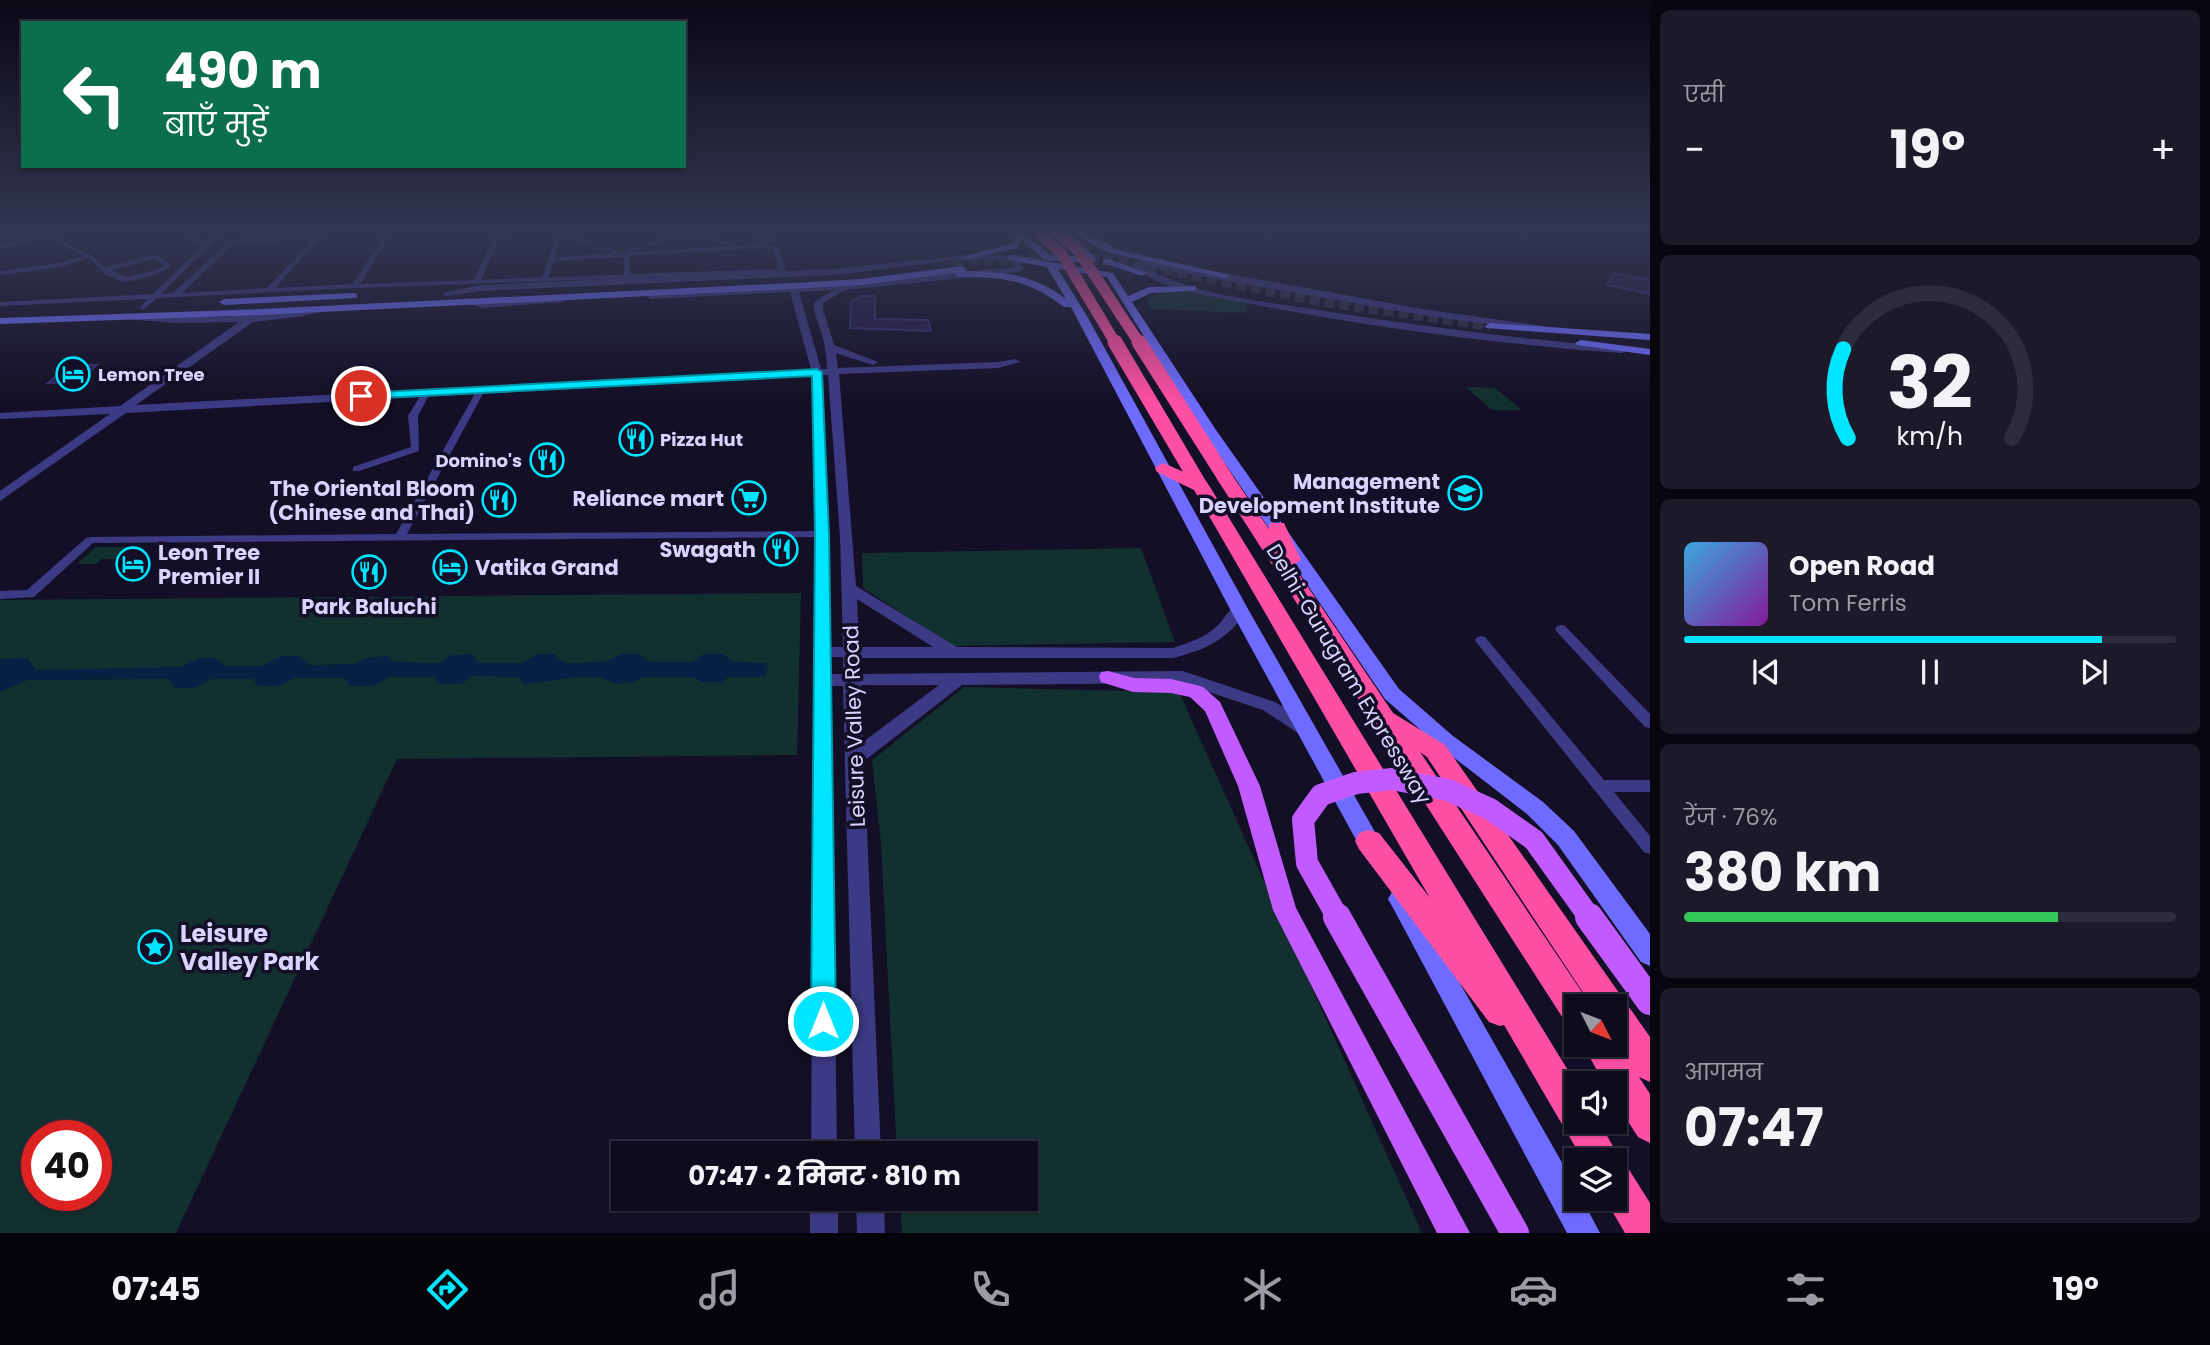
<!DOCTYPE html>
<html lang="hi">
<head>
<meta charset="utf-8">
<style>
	body { margin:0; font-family:Poppins,"Noto Sans Devanagari",sans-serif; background:#1c1929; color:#f1f3f6; height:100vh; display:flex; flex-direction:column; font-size:26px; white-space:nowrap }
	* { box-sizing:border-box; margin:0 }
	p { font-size:23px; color:#9b9ba3 }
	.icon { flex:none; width:38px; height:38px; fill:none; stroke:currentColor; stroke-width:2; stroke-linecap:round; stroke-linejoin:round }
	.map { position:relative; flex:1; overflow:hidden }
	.drawer { display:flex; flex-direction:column; gap:10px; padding:10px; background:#08060f; width:560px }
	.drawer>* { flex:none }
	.guide { position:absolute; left:21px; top:21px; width:665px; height:147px; border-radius:0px; box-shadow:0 2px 5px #0004,0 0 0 2px #2e2b3b; background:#0b6e4f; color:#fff; overflow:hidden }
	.needle { width:46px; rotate:132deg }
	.tools { position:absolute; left:1564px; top:994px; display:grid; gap:14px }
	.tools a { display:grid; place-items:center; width:63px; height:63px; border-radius:0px; background:#0e0b1c; box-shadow:0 2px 5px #0004,0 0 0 2px #2e2b3b; font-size:35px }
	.speed { position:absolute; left:21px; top:1120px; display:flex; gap:14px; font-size:35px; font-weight:700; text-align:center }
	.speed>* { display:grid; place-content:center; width:91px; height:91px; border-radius:50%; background:#0e0b1c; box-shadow:0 2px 5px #0004,0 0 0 2px #2e2b3b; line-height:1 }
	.speed .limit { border:10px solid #d22; background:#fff; color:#111 }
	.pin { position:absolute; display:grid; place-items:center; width:60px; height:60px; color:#fff; margin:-30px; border:4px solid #fff; border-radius:50%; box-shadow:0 2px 7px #0007 }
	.me { position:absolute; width:77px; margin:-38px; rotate:0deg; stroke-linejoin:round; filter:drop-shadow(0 0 5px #0008) }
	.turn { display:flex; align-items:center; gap:24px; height:147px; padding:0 28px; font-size:32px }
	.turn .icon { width:91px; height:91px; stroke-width:2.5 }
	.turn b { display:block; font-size:49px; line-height:60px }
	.big { font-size:52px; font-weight:700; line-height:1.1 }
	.drawer .card { flex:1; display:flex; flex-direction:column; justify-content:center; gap:10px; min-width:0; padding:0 24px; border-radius:10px; background:#1c1929 }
	.drawer .dial { align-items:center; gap:0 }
	.dial svg { height:182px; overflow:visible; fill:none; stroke:#2e2b3b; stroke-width:7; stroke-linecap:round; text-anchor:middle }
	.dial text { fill:#f1f3f6; stroke:none }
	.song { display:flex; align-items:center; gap:21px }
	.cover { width:84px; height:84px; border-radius:10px; background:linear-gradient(135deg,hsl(200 70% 55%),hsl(290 70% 35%)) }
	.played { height:7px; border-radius:4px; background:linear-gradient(90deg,#00e5ff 85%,#2e2b3b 85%) }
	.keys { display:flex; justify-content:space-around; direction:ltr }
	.heat { display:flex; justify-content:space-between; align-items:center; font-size:38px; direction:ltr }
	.charge { height:10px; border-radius:5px; background:linear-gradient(90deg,#34c759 76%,#2e2b3b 0) }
	.trip { position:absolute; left:611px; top:1141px; width:427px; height:70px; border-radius:0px; background:#0e0b1c; box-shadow:0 2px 5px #0004,0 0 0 2px #2e2b3b; font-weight:700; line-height:70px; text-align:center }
	.tabs { display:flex; height:112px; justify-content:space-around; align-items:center; background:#06040b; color:#9b9ba3 }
	.tabs .icon { width:49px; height:49px }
	.tabs .on { color:#00e5ff }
	.tabs b { font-size:32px; color:#f1f3f6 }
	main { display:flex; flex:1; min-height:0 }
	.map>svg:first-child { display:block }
</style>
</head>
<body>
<main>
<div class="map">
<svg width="1650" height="1233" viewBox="0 0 1650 1233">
	<rect width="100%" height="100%" fill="#130f26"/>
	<path fill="#12302f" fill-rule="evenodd" d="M 1174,289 L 1248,303 L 1246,313 L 1150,309 L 1147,300 L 1160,291 Z
		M 1466,387 L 1495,388 L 1522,410 L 1492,410 Z
		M 96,547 L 145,547 L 132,560 L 102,559 L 96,564 L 77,564 Z
		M 1141,548 L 1175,642 L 953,646 L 863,588 L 862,553 Z
		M 801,593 L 797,755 L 397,759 L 176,1233 L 0,1233 L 0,600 ZM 37,1136 L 96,1136 L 96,1195 L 37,1195 Z
		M 964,687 L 1179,692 L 1422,1233 L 902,1233 L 900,1199 L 1026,1199 L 1026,1153 L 897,1153 L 881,843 L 872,760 Z"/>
	<path fill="#0a1f44" d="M 472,654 L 480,663 L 523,663 L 538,654 L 555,654 L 564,663 L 606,662 L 621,654 L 639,654 L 650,662 L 692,662 L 704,654 L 722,654 L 734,662 L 769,663 L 765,677 L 729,677 L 721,682 L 702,682 L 693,677 L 644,677 L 633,682 L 614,684 C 594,668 548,683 523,684 L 518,677 L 475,676 L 460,684 L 439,684 L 433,677 L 388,677 L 373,686 L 349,686 L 345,678 L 295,678 L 278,686 L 258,686 L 253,679 L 212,679 L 194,688 L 175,688 L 169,679 L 28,680 L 0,692 L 0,659 L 27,658 L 37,670 L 181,667 L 199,658 L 216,658 L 225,666 L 261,666 L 282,656 L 299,656 L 309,665 L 353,664 L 366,658 L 387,656 L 395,662 L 438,663 L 452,655 Z"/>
	<path fill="#241b47" stroke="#3b2d73" stroke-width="2" d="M 1614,273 L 1650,280 L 1650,294 L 1607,285 Z
		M 862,296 L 875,296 L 875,319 L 928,320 L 931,331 L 850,328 L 851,301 Z
		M 70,365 L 97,365 L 77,382 L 48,383 Z"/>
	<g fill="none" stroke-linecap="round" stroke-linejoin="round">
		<path stroke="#312d47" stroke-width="10" stroke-dasharray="10 5" stroke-linecap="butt" d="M 954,263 L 1050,257 L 1122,261 L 1324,302 L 1490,326"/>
		<path fill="#3d3a85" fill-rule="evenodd" d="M 36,232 L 43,232 L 91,255 L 106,268 L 110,266 L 154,255 L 161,257 L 171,266 C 163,273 133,283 122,281 C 114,279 114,275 107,276 L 88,258 L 61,267 L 0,275 L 0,271 L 60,263 L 83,256 ZM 154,259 L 164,266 L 157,270 L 125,277 L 112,270 Z
			M 183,232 L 189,232 L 197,241 L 206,242 L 217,232 L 223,232 L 161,294 L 173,293 L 230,241 L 320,233 L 322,236 L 275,288 L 353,284 L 386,232 L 392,232 L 360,284 L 474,280 L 496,232 L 502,232 L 481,280 L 542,277 L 557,235 L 552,232 L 561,232 L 623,253 L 628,249 L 680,232 L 692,232 L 735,244 L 735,246 L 756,245 L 756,243 L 767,238 L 751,232 L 760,232 L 776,238 L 762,245 L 778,247 L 786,271 L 782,276 L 778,273 L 355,288 L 157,298 L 143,310 L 139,308 L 148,299 L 0,306 L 0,302 L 153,294 L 203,246 L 193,244 ZM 686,234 L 731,246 L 631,252 L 632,251 ZM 561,236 L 615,253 L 555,257 ZM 314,238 L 267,288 L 182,293 L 234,244 ZM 770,248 L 773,249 L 778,269 L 630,274 L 630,256 ZM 624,257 L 624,275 L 549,277 L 554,261 Z
			M 20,233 L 29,239 L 29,241 L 0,249 L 0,245 L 22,239 L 19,237 L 0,240 L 0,236 Z
			M 481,387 L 485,390 L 407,534 L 822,531 L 827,534 L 822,537 L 93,543 L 34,597 L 0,599 L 0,591 L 27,590 L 86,538 L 90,537 L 396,534 L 477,390 Z
			M 423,391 L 430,393 L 418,416 L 419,451 L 359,471 L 353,471 L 353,467 L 411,447 L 408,416 Z
			M 1561,625 L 1565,626 L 1650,714 L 1650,728 L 1645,727 L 1557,632 L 1555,629 L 1557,626 Z
			M 1481,636 L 1485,637 L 1604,780 L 1650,780 L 1650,792 L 1614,792 L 1650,836 L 1650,854 L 1644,852 L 1477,643 L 1475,640 L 1477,637 Z"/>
		<path fill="#3d3a85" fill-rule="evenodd" d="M 966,255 L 1015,256 L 1024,269 L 1020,272 L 845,290 L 823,303 L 823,309 L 834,345 L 878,362 L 873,365 L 836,353 L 838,368 L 998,362 L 1015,359 L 1020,362 L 998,368 L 839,374 L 856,586 L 957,647 L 1173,648 C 1188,643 1203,638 1215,628 C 1224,621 1229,607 1239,604 L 1247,609 C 1230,639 1205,650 1173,658 L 859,658 L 860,674 L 1183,671 L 1275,702 L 1310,723 L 1313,728 L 1310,733 L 1298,733 L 1263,710 L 1182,683 L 962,685 L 864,761 L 881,1153 L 855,1153 L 843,686 L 831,686 L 837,1153 L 811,1153 L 815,534 L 812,376 L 126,413 L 0,501 L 0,491 L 110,414 L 0,419 L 0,413 L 120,406 L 239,322 L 176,323 L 124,319 L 124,315 L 227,317 L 327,306 L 332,309 L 303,316 L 253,322 L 136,405 L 811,369 L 790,292 L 651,299 L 646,296 L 651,293 L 846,284 L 1014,267 L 1010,260 L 966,259 L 832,275 L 480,291 L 447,296 L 442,293 L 480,285 L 832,269 ZM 834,290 L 814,302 C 813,314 819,323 822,335 C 825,346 827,357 827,369 L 821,369 L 799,292 ZM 823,375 L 828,375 L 840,537 L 843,647 L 831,647 ZM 857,599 L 933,647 L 859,647 ZM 831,657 L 843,657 L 843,674 L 831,674 ZM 861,685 L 939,685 L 863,742 Z
			M 1147,259 L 1422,309 L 1544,326 L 1549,329 L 1544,332 L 1422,315 L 1143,266 C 1192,295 1258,301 1313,309 C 1416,326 1519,339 1622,347 L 1627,350 L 1622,353 C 1498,344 1374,328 1252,304 C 1213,296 1162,292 1132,265 Z
			M 559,297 L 564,300 L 562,302 L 482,308 L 462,301 L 467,298 L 482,302 Z
			M 810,1199 L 838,1199 L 838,1233 L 810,1233 Z
			M 856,1199 L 884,1199 L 885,1233 L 857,1233 Z"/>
		<path fill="#6f6bff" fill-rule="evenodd" d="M 1014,232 L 1025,233 L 1050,255 L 1084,257 L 1068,238 L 1075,236 L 1097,260 L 1092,263 L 1045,260 L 1022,240 L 1017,248 L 966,260 L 961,257 L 1011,244 L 1017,236 Z
			M 1073,232 L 1083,232 L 1119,250 L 1230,275 L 1225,278 L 1114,254 L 1097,248 Z
			M 1012,255 L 1113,273 L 1128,296 L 1149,287 L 1196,286 L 1196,290 L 1192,291 L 1151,293 L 1132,302 L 1216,430 L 1399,689 L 1453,736 L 1543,802 L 1574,831 L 1650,934 L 1650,966 L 1641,962 L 1558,845 L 1527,814 L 1439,746 L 1385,699 L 1203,431 L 1107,277 L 1058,269 L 1087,316 L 1248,609 L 1383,846 L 1386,853 L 1383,860 L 1375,862 L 1367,860 L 1230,609 L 1071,307 L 1064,307 C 1027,279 1003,277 958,277 L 954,273 L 861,285 L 792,289 L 260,315 L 0,324 L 0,318 L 260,309 L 792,283 L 861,279 L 962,266 L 967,269 L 965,271 C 1003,271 1035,275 1066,299 L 1047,267 L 1009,260 L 1007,258 Z
			M 1103,259 L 1109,259 L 1147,273 L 1142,276 L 1103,263 Z
			M 353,293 L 357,294 L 357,298 L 224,305 L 219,302 L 224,299 Z
			M 1490,323 L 1650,334 L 1650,340 L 1486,328 L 1485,326 Z
			M 1581,340 L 1650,349 L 1650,355 L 1577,345 L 1575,343 Z
			M 1400,889 L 1408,892 L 1577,1189 L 1577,1199 L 1582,1199 L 1600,1233 L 1567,1233 L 1392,906 L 1388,899 L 1392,892 Z"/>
		<path fill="#c25bff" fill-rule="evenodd" d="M 1108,671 L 1134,678 L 1171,679 L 1196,685 L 1203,687 L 1220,702 L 1260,786 L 1296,908 L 1470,1233 L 1437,1233 L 1273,910 L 1238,786 L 1205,711 L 1190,697 L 1171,693 L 1133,692 L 1101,682 L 1099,677 L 1101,672 Z"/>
		<path fill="#ff4fa3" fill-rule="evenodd" d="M 1163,463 L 1191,475 L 1202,475 L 1210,487 L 1577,1085 L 1577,1122 L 1599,1122 L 1621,1160 L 1619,1164 L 1628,1168 L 1650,1203 L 1650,1233 L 1625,1233 L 1605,1199 L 1615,1199 L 1615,1160 L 1583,1160 L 1504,1025 L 1500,1026 L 1489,1022 L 1359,849 L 1355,841 L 1359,833 L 1369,830 L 1379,833 L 1430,898 L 1194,490 L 1157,472 L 1155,468 Z
			M 1226,474 L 1232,475 L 1269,529 L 1270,523 L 1284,523 L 1301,560 L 1293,565 L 1393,713 L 1445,745 L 1650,1037 L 1650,1082 L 1639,1077 L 1650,1094 L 1650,1143 L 1638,1137 L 1615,1101 L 1615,1083 L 1604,1083 L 1583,1045 L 1615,1045 L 1615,1006 L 1592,1006 L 1427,757 L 1420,752 L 1588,1001 L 1590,1006 L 1577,1006 L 1577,1027 L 1566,1023 L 1217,479 Z"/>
		<path stroke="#c25bff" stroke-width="22" d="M 1338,918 L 1307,863 L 1303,820 L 1321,795 L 1356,783 L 1392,779 L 1448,790 L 1490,809 L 1534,840 L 1590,918"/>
		<path stroke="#c25bff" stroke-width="28" d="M 1337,917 L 1515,1233
			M 1589,917 L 1650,1001"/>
		<path stroke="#ff4fa3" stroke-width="11" d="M 1038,232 L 1062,254 L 1116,344
			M 1056,232 L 1078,250 L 1140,344"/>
		<path stroke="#ff4fa3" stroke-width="15" d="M 1115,342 L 1196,479
			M 1139,342 L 1226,479"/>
	</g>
	<linearGradient id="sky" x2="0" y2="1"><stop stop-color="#0a0815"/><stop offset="0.57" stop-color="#333752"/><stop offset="1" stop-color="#333752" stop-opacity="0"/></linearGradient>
	<rect width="1650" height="404" fill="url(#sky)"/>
	<path fill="#00e5ff" stroke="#0095a6" stroke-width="2" d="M 817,369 L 822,372 L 829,534 L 836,1021 L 832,1029 L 823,1033 L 815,1029 L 811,1021 L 815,534 L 812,376 L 361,399 L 355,396 L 361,393 Z"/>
	<defs>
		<symbol id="hotel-ring" viewBox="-11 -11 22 22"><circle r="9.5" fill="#130f26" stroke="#00e5ff" stroke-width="1.5"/><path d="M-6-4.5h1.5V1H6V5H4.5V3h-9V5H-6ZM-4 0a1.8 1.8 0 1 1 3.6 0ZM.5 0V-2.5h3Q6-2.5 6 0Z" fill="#00e5ff"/></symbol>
		<symbol id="restaurant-ring" viewBox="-11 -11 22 22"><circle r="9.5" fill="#130f26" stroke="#00e5ff" stroke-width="1.5"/><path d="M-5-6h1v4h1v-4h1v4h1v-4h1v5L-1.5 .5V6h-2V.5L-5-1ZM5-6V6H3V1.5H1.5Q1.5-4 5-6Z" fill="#00e5ff"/></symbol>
		<symbol id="university-ring" viewBox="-11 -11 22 22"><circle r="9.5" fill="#130f26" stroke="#00e5ff" stroke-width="1.5"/><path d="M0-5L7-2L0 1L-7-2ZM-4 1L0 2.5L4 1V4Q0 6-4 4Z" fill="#00e5ff"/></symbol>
		<symbol id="supermarket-ring" viewBox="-11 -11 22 22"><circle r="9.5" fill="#130f26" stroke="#00e5ff" stroke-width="1.5"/><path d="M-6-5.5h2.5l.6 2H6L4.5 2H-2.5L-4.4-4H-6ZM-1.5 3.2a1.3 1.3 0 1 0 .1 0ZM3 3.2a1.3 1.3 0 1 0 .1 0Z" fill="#00e5ff"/></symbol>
		<symbol id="sight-ring" viewBox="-11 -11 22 22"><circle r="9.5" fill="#130f26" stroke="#00e5ff" stroke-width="1.5"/><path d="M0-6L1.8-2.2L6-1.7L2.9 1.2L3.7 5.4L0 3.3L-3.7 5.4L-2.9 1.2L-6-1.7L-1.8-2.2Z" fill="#00e5ff"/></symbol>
	</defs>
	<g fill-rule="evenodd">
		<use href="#hotel-ring" x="54" y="355" width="38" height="38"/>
		<use href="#restaurant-ring" x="617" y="420" width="38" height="38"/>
		<use href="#restaurant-ring" x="528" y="441" width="38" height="38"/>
		<use href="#university-ring" x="1446" y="474" width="38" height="38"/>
		<use href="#supermarket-ring" x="730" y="479" width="38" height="38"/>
		<use href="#restaurant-ring" x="480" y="481" width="38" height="38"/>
		<use href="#restaurant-ring" x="762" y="530" width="38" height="38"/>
		<use href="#hotel-ring" x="114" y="545" width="38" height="38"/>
		<use href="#hotel-ring" x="431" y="548" width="38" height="38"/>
		<use href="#restaurant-ring" x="350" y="553" width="38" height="38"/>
		<use href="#sight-ring" x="136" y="928" width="38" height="38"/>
	</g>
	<g text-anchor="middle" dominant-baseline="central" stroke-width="7" stroke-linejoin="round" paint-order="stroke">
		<g font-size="18" font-weight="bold" fill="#d9d4ff" stroke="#130f26" text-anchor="start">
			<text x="98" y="374">Lemon Tree</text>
			<text x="660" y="439">Pizza Hut</text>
			<text x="522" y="460" text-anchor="end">Domino's</text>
		</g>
		<g font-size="21" font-weight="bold" fill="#d9d4ff" stroke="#130f26" text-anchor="end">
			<text x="1440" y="481">Management<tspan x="1440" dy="24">Development Institute</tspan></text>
			<text x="475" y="488">The Oriental Bloom<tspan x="475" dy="24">(Chinese and Thai)</tspan></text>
			<text x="724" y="498">Reliance mart</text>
			<text x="756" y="549">Swagath</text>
			<text x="158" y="552" text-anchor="start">Leon Tree<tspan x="158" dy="24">Premier II</tspan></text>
			<text x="475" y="567" text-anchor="start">Vatika Grand</text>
			<text x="369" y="606" text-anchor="middle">Park Baluchi</text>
		</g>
		<g font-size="21" fill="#d9d4ff" stroke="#130f26">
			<text transform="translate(1349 674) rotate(59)">Delhi-Gurugram Expressway</text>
			<text transform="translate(854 726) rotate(-92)">Leisure Valley Road</text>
		</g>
		<g font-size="24" font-weight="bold" fill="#d9d4ff" stroke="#130f26" text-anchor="start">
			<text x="180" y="933">Leisure<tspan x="180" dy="28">Valley Park</tspan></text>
		</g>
	</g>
</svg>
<div class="tools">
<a><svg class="needle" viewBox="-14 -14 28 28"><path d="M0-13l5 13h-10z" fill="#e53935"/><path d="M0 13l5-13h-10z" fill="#9b9ba3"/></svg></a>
<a><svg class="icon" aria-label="sound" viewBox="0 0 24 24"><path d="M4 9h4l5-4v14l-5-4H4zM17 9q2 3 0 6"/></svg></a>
<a><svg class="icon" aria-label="layers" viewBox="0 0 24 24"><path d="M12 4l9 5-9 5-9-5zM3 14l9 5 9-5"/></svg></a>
</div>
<div class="speed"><div class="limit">40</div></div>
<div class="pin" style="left:361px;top:396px;background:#d93025"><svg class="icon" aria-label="arrive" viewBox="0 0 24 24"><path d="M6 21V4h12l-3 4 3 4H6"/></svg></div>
<svg class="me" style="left:823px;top:1021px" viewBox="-20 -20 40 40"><circle r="17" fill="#00e5ff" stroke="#fff" stroke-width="3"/><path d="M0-11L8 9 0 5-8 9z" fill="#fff"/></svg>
<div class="trip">07:47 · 2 मिनट · 810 m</div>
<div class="guide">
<div class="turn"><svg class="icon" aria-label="left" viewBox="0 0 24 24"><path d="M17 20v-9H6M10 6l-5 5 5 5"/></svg><div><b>490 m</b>बाएँ मुड़ें</div></div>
</div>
</div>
<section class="drawer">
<div class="card"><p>एसी</p>
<div class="heat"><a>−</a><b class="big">19°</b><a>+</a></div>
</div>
<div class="card dial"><svg viewBox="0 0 100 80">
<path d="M14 69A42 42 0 1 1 86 69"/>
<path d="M14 69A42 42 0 0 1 12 30" stroke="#00e5ff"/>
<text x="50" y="56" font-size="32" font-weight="700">32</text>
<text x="50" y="72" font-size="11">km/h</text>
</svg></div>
<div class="card">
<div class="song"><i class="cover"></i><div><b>Open Road</b><p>Tom Ferris</p></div></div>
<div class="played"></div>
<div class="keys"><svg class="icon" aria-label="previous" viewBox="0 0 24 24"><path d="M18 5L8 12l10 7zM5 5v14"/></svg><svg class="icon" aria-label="pause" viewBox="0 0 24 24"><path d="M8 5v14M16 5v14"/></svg><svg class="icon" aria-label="next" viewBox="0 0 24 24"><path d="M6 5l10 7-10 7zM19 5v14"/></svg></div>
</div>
<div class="card"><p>रेंज · 76%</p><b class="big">380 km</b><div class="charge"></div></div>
<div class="card"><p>आगमन</p><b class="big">07:47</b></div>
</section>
</main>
<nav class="tabs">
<b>07:45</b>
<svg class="icon on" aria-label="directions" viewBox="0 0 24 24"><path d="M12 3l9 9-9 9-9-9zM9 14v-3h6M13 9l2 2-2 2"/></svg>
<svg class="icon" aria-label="music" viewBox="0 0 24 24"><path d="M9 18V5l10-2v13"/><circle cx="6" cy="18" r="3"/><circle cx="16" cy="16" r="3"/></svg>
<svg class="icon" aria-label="phone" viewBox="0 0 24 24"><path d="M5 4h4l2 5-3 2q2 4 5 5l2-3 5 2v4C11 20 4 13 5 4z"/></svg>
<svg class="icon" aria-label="climate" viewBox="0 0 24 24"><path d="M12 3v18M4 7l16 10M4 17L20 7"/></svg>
<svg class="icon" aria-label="car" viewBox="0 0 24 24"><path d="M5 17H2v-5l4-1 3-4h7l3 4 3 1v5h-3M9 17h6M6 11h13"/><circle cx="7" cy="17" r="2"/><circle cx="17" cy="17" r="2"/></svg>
<svg class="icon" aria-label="filters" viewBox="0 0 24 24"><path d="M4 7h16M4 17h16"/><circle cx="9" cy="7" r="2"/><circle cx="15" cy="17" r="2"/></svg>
<b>19°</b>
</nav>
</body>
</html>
